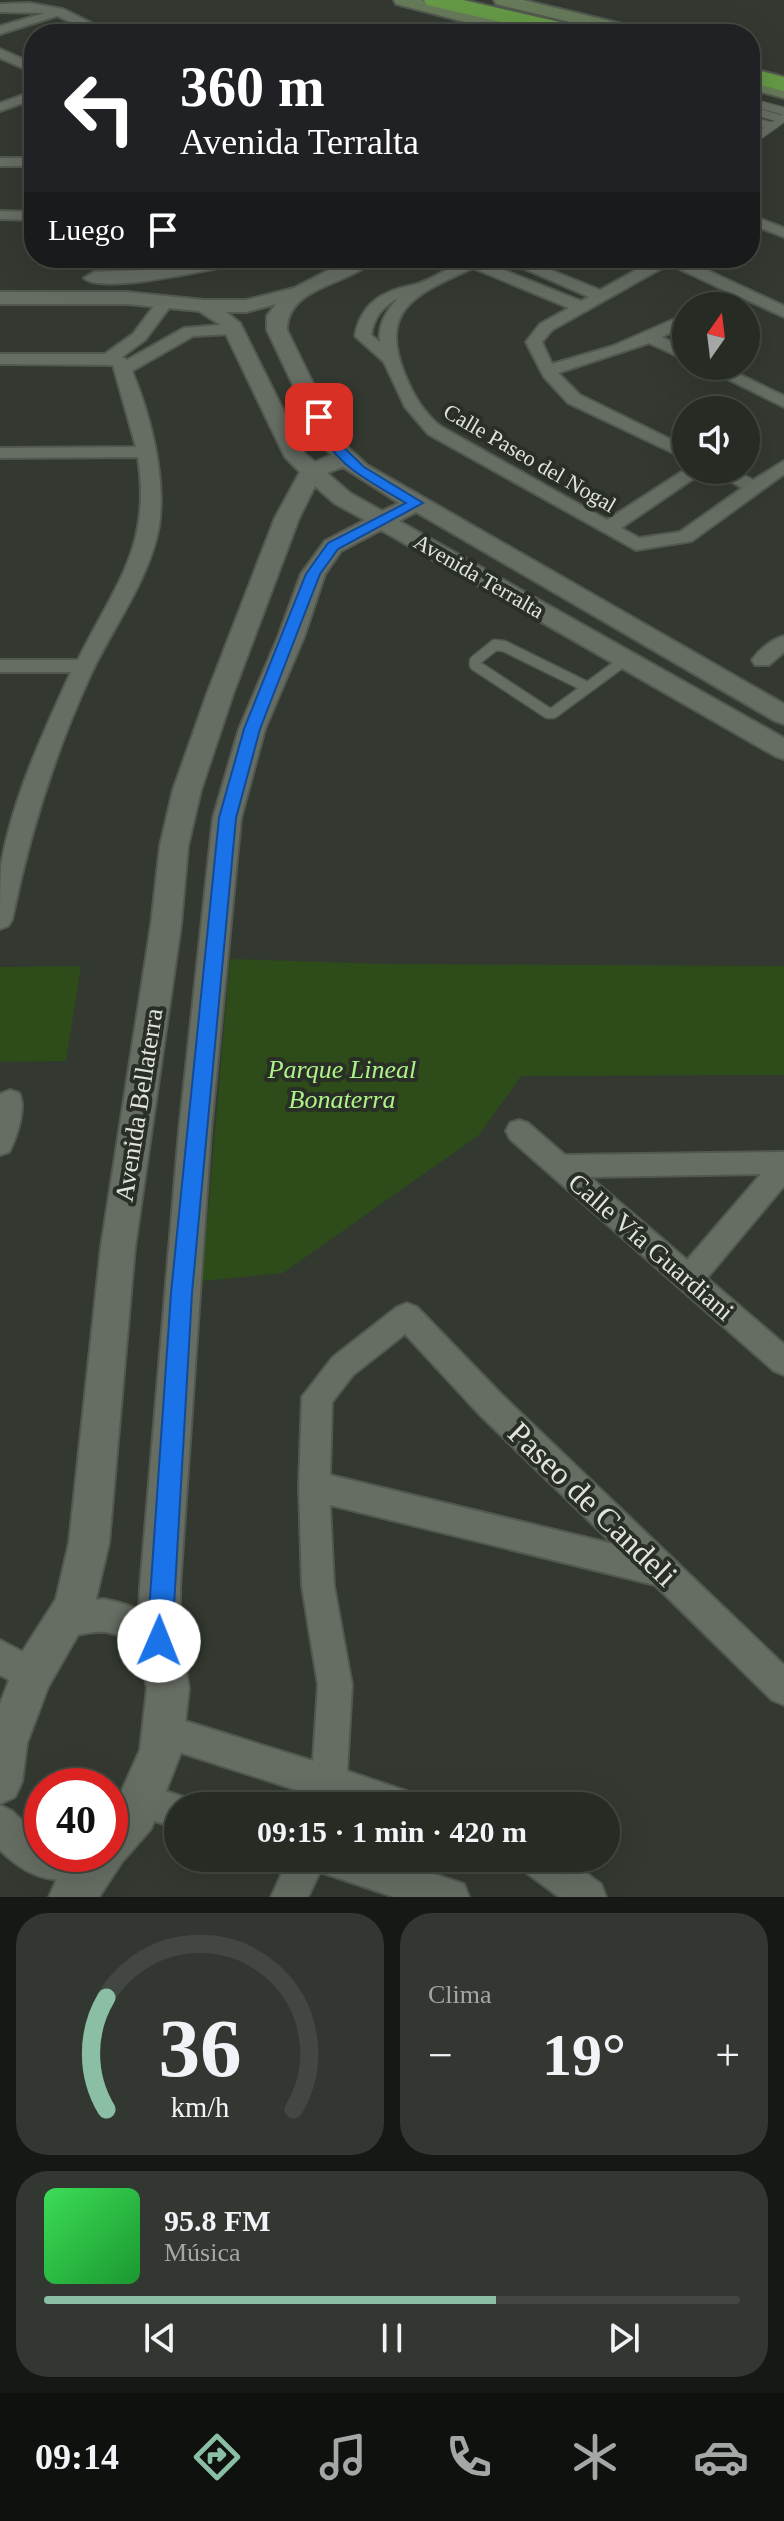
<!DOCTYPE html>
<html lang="es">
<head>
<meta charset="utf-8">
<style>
	body { margin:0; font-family:"Times New Roman",serif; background:#323731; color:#f1f3f6; height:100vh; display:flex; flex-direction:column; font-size:30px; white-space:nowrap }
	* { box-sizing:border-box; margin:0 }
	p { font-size:26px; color:#a4a7a6 }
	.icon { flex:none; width:44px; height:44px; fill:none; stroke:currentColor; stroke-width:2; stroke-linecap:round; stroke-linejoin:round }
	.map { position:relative; height:1897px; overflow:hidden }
	.drawer { display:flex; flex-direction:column; gap:16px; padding:16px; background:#151814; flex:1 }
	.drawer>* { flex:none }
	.banner { position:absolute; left:24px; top:24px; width:736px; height:244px; border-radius:32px; box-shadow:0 8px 32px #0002,0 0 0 2px #424741; background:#202124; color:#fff; overflow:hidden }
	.needle { width:52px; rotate:14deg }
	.controls { position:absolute; left:672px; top:292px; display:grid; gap:16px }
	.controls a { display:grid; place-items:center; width:88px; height:88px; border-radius:50%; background:#262b24; box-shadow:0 8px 32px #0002,0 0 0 2px #424741; font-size:40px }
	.speed { position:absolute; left:24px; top:1768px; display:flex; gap:16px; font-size:40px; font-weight:700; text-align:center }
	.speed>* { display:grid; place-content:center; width:104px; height:104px; border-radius:50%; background:#262b24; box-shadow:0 8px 32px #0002,0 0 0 2px #424741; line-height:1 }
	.speed .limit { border:12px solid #d22; background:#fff; color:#111 }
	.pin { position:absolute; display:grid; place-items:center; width:68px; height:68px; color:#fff; margin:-34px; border-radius:16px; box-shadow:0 4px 12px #0006 }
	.me { position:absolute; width:88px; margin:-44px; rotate:1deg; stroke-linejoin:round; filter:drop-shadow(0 0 6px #0008) }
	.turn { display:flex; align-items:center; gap:28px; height:168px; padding:0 24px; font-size:36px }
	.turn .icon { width:104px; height:104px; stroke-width:2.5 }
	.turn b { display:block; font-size:56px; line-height:68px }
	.then { display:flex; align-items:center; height:76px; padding:0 24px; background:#0003; gap:16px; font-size:30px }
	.big { font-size:60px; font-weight:800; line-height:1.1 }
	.drawer .widget { flex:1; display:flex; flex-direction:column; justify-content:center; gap:12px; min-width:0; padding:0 28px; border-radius:32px; background:#323731 }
	.drawer .dial { align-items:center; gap:0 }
	.dial svg { height:208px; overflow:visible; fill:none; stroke:#424741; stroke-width:7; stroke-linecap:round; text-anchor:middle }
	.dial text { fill:#f1f3f6; stroke:none }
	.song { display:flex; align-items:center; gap:24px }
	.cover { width:96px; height:96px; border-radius:12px; background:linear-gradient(135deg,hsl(130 70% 55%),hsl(130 70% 35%)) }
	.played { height:8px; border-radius:4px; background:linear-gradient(90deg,#8abfa5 65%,#424741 65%) }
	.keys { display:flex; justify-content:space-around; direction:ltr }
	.heat { display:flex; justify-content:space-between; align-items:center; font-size:44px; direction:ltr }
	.drawer .tiles { flex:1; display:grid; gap:16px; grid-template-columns:1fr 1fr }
	.widget:last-child { grid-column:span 2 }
	.trip { position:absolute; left:164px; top:1792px; width:456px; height:80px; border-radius:40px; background:#262b24; box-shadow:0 8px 32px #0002,0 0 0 2px #424741; font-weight:800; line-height:80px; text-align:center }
	.dock { display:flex; height:128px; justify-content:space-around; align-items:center; background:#0f110e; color:#a4a7a6 }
	.dock .icon { width:56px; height:56px }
	.dock .active { color:#8abfa5 }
	.dock b { font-size:36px; color:#f1f3f6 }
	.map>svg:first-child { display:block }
</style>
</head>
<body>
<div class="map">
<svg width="784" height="1897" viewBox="0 0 784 1897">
	<rect width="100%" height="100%" fill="#333930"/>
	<path fill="#2d4c19" d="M 230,959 L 383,964 L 784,966 L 784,1075 L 521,1076 L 479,1135 L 283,1273 L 202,1281 Z
		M 81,966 L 66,1061 L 0,1062 L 0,967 Z"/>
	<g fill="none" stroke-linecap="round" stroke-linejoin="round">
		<defs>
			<path id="service-far1" d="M 750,102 L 784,111
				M 750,110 L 782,119
				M 750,120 L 772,126
				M 750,139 L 753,140 L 784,118"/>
			<path id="service" d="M 587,687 L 504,646 L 495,645 L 475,661 L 475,665 L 548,713 L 553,713 L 625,660"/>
			<path id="minor" d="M 29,3 L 63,9 L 114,34 L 98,34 L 57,16 L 0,34 L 0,26 L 45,13 L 0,12 L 0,4 Z
				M 0,49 L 34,64 L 34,73 L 0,58 Z
				M 34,91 L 34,99 L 0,111 L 0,103 Z
				M 0,158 L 34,158 L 34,166 L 0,166 Z
				M 0,211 L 34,212 L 34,220 L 0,219 Z
				M 750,215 L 784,228 L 784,237 L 750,224 Z
				M 457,258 L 492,258 L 486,263 L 581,301 L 589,297 L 500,258 L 521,258 L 600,290 L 658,258 L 681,258 L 784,306 L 784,317 L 738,296 L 721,306 L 702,306 L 726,291 L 669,264 L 552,330 L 542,342 L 552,364 L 613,346 L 686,314 L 686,325 L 662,337 L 686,349 L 686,360 L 649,343 L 558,373 L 580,395 L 686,447 L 686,459 L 568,403 L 544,377 L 526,342 L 540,324 L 569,308 L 473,268 C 419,293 377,307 405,375 C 413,395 424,413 440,426 L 607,520 L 686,469 L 706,470 L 621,528 L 639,538 L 680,532 L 742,488 L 711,470 L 734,470 L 753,480 L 784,461 L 784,474 L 692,541 L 636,550 L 428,434 L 405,407 L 384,362 L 355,336 C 361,303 383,291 413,285 C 428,282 446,269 460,263 ZM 398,298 C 386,312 378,324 380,342 L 371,335 C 374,317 382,307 398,298 Z
				M 166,296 L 174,301 L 172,304 L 145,340 L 122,357 L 127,360 L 184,328 L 232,324 L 240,329 L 232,334 L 193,336 L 132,371 C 151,417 166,477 159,526 C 150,579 112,628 90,676 C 54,755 29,835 12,920 L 8,926 L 0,929 C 0,908 0,886 1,866 C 12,800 43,733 71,672 L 0,672 L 0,660 L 78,660 C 115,585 152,546 138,457 L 0,458 L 0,448 L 136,447 L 113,365 L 0,364 L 0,354 L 105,354 L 133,334 L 160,298 Z
				M 701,366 L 722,366 L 784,396 L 784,407 Z
				M 784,636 L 784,652 L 769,665 L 755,665 L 752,660 C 759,650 772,639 784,636 Z
				M 10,1090 L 19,1093 C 27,1107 17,1137 9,1152 L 0,1155 L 0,1094 Z
				M 519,1120 L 528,1123 L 565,1155 L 784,1152 L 784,1186 L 707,1278 L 784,1344 L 784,1375 L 774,1371 L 510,1139 L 506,1131 L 510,1123 ZM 761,1174 L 687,1260 L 590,1177 Z
				M 407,1303 L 417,1307 L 501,1394 L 784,1665 L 784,1705 L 772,1700 L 655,1585 L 330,1505 L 334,1586 L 352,1685 L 347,1771 L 415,1794 L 421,1806 L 305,1806 L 309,1794 L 151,1743 L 146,1731 L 151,1719 L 163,1714 L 313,1761 L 318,1685 L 302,1586 L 299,1486 L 302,1397 L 333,1357 L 397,1307 ZM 405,1334 L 479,1414 L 613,1544 L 330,1475 L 332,1402 L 353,1375 Z
				M 104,1599 C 129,1604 165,1616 175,1641 L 171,1653 L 159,1657 C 141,1650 126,1635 106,1632 C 88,1630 72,1640 55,1633 L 51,1621 L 55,1609 L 80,1601 Z
				M 0,1640 L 44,1663 L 49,1675 L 44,1687 L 32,1692 L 0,1675 Z
				M 141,1783 L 190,1799 L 193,1806 L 178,1806 L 178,1829 L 129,1812 L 124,1800 L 129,1788 Z
				M 0,1805 L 12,1811 L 42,1840 L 42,1854 L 110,1854 L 110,1842 L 115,1854 L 110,1867 C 67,1887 35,1885 0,1850 Z
				M 289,1858 L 385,1858 L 464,1884 L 469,1897 L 394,1897 L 320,1872 L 308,1897 L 271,1897 Z
				M 519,1858 L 566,1858 L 601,1884 L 606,1897 L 559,1897 L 524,1871 Z"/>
			<path id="tertiary" d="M 208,258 L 247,258 L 238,264 C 212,269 100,295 84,278 L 94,272 L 144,270 Z
				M 352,258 L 375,258 C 351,286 287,285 287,330 L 341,441 L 367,465 L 784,704 L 784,724 L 775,721 L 416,512 L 399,521 L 784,738 L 784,759 L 775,756 L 381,530 L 341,551 L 325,574 L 304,637 L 265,729 L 241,818 L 211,1131 L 180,1588 L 180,1641 L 189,1688 L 182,1750 L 151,1829 L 122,1862 L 99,1897 L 49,1897 L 56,1881 L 76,1854 L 110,1854 L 110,1809 L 119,1797 L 140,1750 L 147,1688 L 138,1641 L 140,1588 L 179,1131 L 213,818 L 239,729 L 278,637 L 301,574 L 325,541 L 365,520 L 334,503 L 315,486 L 299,518 L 233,694 L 201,790 L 188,846 L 181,925 L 135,1247 L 109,1543 L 94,1607 L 48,1687 L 27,1743 L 22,1782 L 15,1797 L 0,1804 L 0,1704 L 17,1660 L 56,1599 L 69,1543 L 101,1247 L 151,925 L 160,846 L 173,790 L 207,694 L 275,518 L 300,472 L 285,457 L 222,326 L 199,311 L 127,304 L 0,304 L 0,292 L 127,292 L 204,300 L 246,300 L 294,288 ZM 276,304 L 267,316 L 267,330 L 321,444 L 331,455 L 315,462 L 305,454 L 240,323 L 226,312 L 246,312 ZM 343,467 L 399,503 L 382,511 L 350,493 L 327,473 Z"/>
			<path id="secondary" d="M 394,0 L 421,0 L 537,30 L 540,34 L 511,34 L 396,4 Z
				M 494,0 L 523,0 L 647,30 L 650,34 L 620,34 L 496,4 Z
				M 750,79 L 784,86 L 784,98 L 750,89 Z"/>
			<path id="motorway" d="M 424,0 L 463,0 L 590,29 L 593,34 L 553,34 L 427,5 Z
				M 750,68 L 784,77 L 784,91 L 750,82 Z"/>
		</defs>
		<use href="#service-far1" stroke="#52584f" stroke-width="9"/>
		<use href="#service" stroke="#52584f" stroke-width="13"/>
		<use href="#minor" stroke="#52584f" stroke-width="4"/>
		<use href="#tertiary" stroke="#52584f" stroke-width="4"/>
		<use href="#secondary" stroke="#52584f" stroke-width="4"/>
		<use href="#motorway" stroke="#52584f" stroke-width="4"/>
		<use href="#service-far1" stroke="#666d63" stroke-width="7"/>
		<use href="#service" stroke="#666d63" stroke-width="10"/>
		<use href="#minor" fill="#666d63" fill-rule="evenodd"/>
		<use href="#tertiary" fill="#666d63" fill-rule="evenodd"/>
		<use href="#secondary" fill="#667a5a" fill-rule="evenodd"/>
		<use href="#motorway" fill="#659946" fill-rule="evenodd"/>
	</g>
	<path fill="#1a73e8" stroke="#114b97" stroke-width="2" d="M 314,415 L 323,415 L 338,442 L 364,467 L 423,503 L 338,549 L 320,574 L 260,729 L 236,818 L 192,1293 L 172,1641 L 168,1650 L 159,1654 L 151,1650 L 147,1641 L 171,1293 L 219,818 L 244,729 L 306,574 L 328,543 L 406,503 C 361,476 336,467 312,417 Z"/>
	<g text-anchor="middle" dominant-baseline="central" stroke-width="8" stroke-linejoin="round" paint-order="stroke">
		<g font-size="22" fill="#e0e4de" stroke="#292f26">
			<text transform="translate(530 458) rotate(30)">Calle Paseo del Nogal</text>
			<text transform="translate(479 576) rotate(30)">Avenida Terralta</text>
		</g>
		<g font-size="26" font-style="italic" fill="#aef288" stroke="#292f26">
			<text x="342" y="1069">Parque Lineal<tspan x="342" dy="30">Bonaterra</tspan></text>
		</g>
		<g font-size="26" fill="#e0e4de" stroke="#292f26">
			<text transform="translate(139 1105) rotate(-81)">Avenida Bellaterra</text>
			<text transform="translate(651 1247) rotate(41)">Calle Vía Guardiani</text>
		</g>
		<g font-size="32" fill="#e0e4de" stroke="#292f26">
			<text transform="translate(593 1504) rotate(44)">Paseo de Candeli</text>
		</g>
	</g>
</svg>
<div class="controls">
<a><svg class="needle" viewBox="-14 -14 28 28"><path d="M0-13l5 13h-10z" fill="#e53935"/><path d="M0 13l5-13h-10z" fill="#a4a7a6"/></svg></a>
<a><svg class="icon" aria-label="sound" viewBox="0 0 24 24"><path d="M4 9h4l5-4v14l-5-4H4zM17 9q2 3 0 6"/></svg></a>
</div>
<div class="speed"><div class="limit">40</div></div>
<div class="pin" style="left:319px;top:417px;background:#d93025"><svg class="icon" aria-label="arrive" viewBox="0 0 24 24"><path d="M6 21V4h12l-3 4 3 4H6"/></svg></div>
<svg class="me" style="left:159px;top:1641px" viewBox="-20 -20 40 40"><circle r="19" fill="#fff"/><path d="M0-13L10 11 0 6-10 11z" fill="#1a73e8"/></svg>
<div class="trip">09:15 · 1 min · 420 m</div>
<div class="banner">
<div class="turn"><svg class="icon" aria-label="left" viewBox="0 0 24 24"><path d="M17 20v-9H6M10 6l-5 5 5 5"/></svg><div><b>360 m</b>Avenida Terralta</div></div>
<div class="then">Luego<svg class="icon" aria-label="arrive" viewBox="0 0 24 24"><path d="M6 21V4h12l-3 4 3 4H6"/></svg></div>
</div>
</div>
<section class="drawer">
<div class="tiles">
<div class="widget dial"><svg viewBox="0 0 100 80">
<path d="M14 69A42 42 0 1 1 86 69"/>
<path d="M14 69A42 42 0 0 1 14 26" stroke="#8abfa5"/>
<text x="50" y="56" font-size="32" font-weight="700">36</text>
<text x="50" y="72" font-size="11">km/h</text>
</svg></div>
<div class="widget"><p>Clima</p>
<div class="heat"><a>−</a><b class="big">19°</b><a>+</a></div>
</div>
<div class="widget">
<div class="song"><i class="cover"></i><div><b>95.8 FM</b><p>Música</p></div></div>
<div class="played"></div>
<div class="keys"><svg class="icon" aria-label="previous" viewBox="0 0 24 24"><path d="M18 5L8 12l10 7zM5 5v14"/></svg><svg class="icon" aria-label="pause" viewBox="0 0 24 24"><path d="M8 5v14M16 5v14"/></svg><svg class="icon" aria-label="next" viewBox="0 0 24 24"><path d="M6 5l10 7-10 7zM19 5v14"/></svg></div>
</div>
</div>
</section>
<nav class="dock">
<b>09:14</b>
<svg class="icon active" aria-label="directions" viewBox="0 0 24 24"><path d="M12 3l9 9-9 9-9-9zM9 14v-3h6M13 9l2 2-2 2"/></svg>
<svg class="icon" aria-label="music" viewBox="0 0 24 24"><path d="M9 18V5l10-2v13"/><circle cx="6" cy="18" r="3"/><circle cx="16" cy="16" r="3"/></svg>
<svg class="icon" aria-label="phone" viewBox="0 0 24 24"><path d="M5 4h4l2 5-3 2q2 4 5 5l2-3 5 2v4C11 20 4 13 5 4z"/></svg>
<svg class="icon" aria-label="climate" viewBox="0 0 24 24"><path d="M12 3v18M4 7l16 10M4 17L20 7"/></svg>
<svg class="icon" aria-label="car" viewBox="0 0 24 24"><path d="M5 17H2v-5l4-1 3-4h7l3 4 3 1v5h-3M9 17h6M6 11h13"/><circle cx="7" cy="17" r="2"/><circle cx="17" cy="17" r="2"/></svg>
</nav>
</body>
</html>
